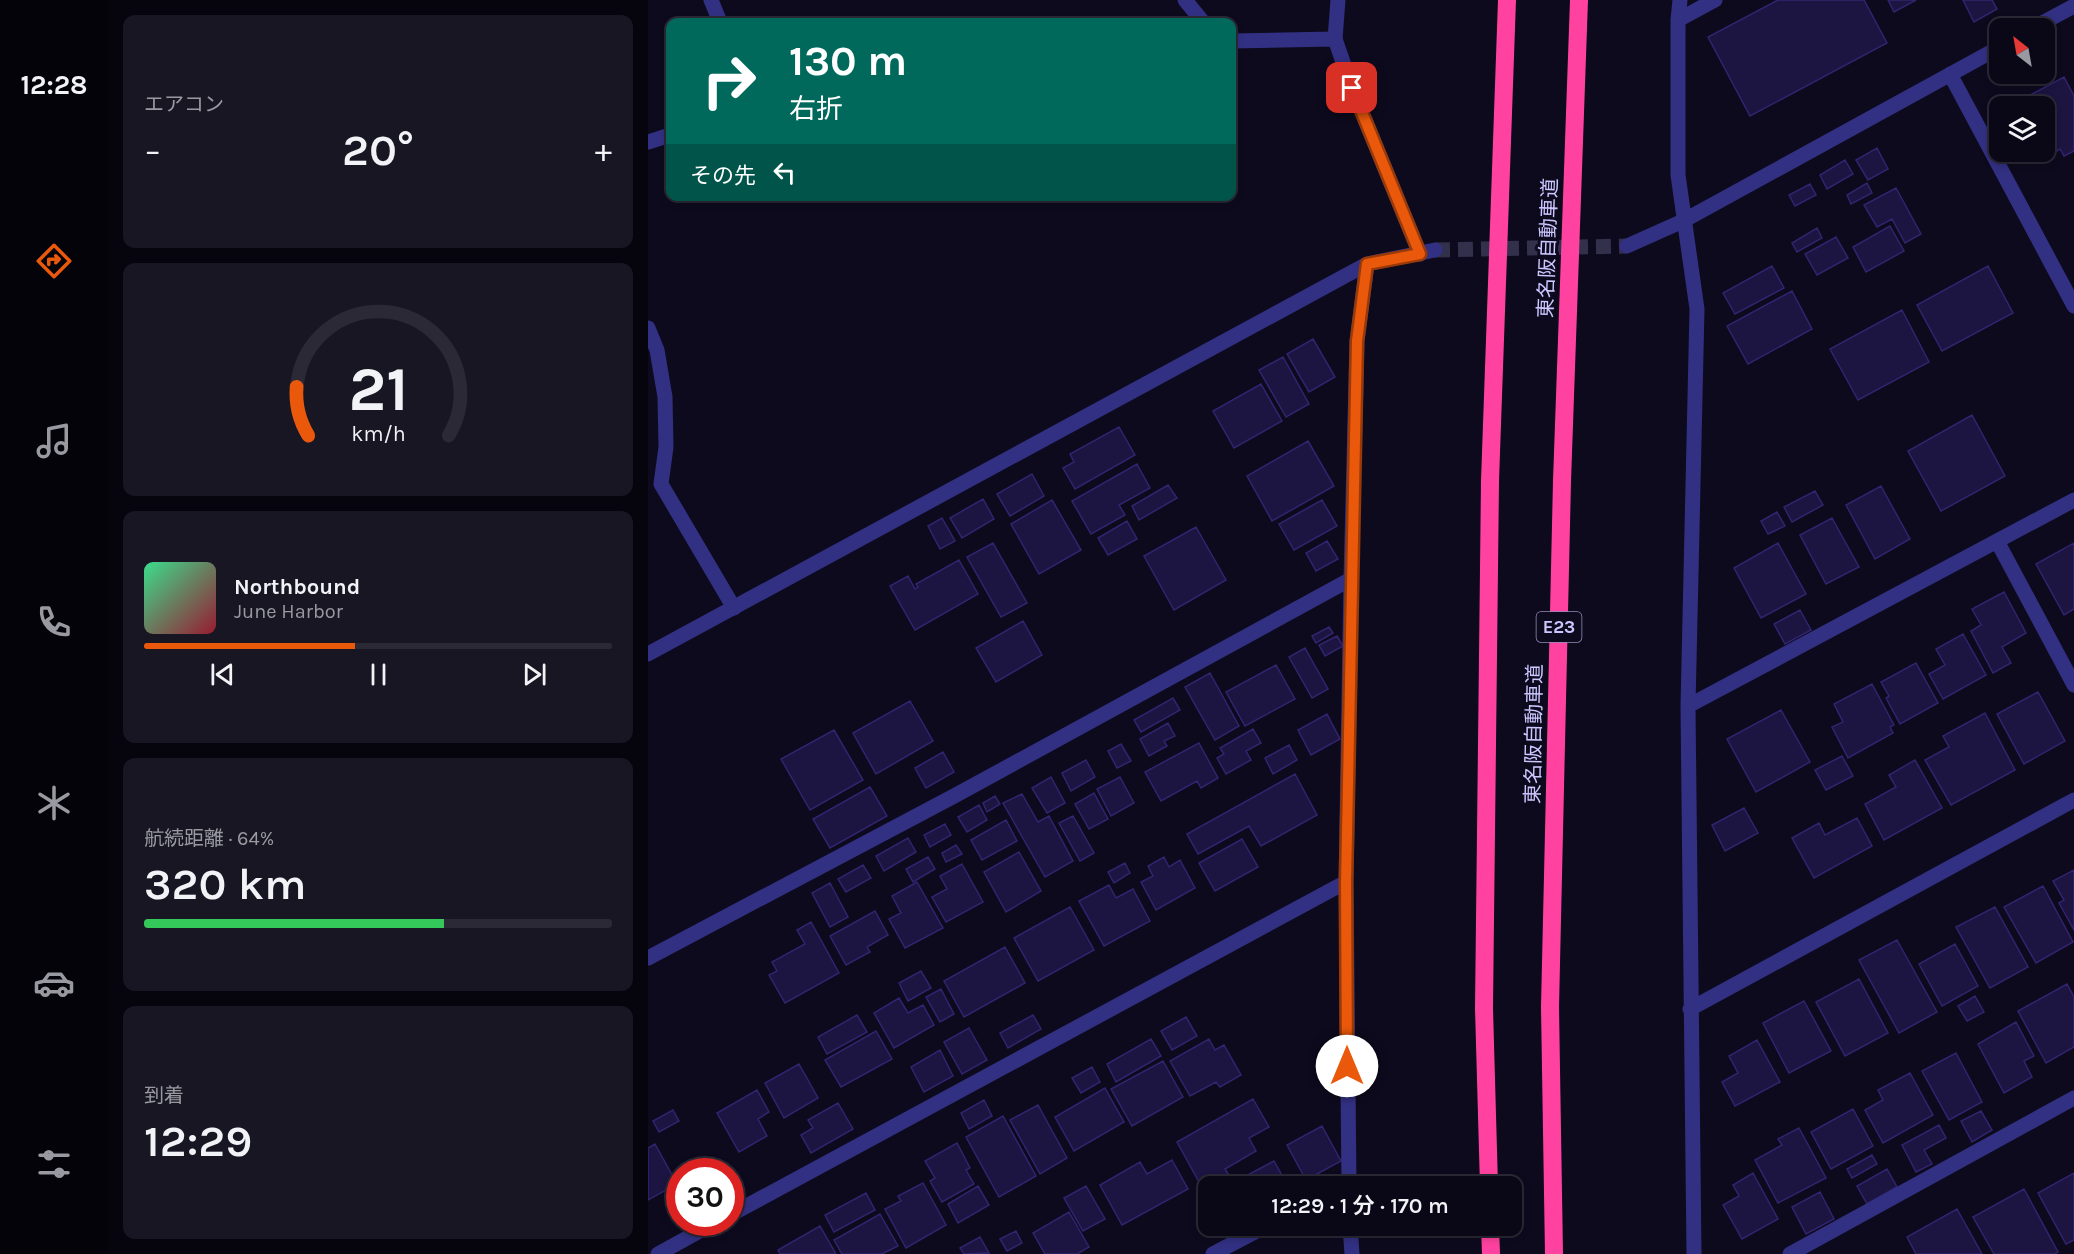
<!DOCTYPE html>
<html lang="ja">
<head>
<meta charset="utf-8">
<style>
	body { margin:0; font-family:Karla,"Noto Sans JP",sans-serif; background:#181623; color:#f1f3f6; height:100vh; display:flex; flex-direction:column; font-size:22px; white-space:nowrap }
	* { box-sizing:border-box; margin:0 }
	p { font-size:20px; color:#999aa1 }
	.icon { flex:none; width:33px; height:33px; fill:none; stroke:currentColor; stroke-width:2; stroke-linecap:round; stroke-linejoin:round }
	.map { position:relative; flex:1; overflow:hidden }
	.side { display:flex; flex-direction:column; gap:15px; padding:15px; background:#06040c; width:540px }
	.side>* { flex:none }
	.top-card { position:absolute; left:18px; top:18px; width:570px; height:183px; border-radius:12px; box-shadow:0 3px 9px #0003,0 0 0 2px #2a2935; background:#00695c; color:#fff; overflow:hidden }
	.needle { width:39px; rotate:329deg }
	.controls { position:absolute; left:1341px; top:18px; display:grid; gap:12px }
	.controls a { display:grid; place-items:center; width:66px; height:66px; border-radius:12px; background:#0a0816; box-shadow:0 3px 9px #0003,0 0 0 2px #2a2935; font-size:30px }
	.speed { position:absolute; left:18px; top:1158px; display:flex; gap:12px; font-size:30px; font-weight:700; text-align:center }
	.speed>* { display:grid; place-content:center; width:78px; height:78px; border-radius:50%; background:#0a0816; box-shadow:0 3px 9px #0003,0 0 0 2px #2a2935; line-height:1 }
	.speed .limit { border:9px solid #d22; background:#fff; color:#111 }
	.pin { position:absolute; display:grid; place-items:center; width:51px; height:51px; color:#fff; margin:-26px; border-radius:12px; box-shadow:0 3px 9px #0006 }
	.me { position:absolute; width:66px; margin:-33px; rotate:0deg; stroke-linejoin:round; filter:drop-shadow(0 0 4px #0008) }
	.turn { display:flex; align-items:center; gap:21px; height:126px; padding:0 24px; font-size:27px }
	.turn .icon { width:78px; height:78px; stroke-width:2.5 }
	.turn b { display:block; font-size:42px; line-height:51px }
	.then { display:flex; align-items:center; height:57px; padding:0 24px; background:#0003; gap:12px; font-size:22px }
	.big { font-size:45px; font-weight:600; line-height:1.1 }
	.side .card { flex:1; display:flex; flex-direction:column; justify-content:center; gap:9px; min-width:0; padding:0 21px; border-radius:12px; background:#181623 }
	.side .dial { align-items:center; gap:0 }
	.dial svg { height:156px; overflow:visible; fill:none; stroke:#2a2935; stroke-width:7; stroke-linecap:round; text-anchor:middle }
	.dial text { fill:#f1f3f6; stroke:none }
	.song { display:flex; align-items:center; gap:18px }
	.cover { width:72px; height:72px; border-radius:9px; background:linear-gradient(135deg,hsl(150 70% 55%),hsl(350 70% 35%)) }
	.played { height:6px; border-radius:3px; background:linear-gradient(90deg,#ea580c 45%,#2a2935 45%) }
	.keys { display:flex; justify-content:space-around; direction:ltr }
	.heat { display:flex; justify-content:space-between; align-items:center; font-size:33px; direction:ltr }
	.charge { height:9px; border-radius:4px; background:linear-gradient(90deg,#34c759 64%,#2a2935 0) }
	.trip { position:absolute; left:550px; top:1176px; width:324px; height:60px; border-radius:12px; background:#0a0816; box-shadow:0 3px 9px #0003,0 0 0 2px #2a2935; font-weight:600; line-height:60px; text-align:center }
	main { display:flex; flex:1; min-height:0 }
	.menu { display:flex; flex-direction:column; width:108px; justify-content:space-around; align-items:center; background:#040309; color:#999aa1 }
	.menu .icon { width:42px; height:42px }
	.menu .current { color:#ea580c }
	.menu b { font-size:27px; color:#f1f3f6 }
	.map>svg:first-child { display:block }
</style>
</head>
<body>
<main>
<nav class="menu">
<b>12:28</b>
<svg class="icon current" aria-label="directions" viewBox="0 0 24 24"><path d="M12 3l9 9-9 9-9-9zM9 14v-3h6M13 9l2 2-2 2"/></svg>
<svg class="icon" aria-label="music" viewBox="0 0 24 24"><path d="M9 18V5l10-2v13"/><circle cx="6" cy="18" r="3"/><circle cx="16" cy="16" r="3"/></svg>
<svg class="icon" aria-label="phone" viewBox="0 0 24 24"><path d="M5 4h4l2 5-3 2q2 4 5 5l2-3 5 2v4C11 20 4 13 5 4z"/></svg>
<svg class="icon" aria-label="climate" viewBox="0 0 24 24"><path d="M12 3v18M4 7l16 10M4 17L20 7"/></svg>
<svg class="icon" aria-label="car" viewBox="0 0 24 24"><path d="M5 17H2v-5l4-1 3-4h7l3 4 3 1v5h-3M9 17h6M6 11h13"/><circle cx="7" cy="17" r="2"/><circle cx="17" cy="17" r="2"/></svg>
<svg class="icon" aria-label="filters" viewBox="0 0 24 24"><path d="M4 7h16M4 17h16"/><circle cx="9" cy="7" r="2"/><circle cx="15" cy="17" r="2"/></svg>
</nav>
<section class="side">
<div class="card"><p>エアコン</p>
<div class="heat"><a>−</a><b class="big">20°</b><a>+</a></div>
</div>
<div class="card dial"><svg viewBox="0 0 100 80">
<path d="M14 69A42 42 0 1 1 86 69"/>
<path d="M14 69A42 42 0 0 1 8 44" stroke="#ea580c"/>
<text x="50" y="56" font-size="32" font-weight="700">21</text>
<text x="50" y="72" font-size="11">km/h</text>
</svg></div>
<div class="card">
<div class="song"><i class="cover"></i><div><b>Northbound</b><p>June Harbor</p></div></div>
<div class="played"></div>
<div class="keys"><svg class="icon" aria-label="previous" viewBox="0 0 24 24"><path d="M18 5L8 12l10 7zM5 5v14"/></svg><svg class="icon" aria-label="pause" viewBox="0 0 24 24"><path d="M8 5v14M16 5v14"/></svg><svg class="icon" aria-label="next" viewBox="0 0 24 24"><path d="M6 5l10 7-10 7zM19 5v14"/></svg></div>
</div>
<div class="card"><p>航続距離 · 64%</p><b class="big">320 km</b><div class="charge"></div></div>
<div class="card"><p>到着</p><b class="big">12:29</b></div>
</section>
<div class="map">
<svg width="1426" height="1254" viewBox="0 0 1426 1254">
	<rect width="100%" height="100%" fill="#0d0a1e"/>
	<path fill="#1c1441" stroke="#32246f" stroke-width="1.5" d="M 1130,0 L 1216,0 L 1239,43 L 1102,116 L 1060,37 Z
		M 1240,0 L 1268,0 L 1246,12 Z
		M 1315,0 L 1344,0 L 1349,9 L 1326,22 Z
		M 1416,77 L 1426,96 L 1426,151 L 1416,156 L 1412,149 L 1397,158 L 1394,152 L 1396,152 L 1396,106 L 1390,106 L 1384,94 Z
		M 1229,148 L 1240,169 L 1220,180 L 1208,160 Z
		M 1197,160 L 1205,174 L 1179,189 L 1172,175 Z
		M 1219,183 L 1224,193 L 1203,204 L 1199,195 Z
		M 1162,184 L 1168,195 L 1147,206 L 1141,195 Z
		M 1248,188 L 1273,234 L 1257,243 L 1244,219 L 1229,227 L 1216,205 Z
		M 1242,226 L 1256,251 L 1218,272 L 1205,247 Z
		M 1169,228 L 1174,238 L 1149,252 L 1144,243 Z
		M 1188,237 L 1200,258 L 1169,275 L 1157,254 Z
		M 1124,266 L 1136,288 L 1087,314 L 1075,293 Z
		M 1340,266 L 1365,313 L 1294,351 L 1269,305 Z
		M 1144,291 L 1164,329 L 1100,364 L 1079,326 Z
		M 1254,310 L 1281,362 L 1210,400 L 1182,349 Z
		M 665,339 L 687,377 L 661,392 L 639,354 Z
		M 635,357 L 661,404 L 638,417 L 611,370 Z
		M 613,384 L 634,421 L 586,448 L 565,411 Z
		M 1324,415 L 1357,476 L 1293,511 L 1260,451 Z
		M 471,427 L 487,455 L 427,489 L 415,468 L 426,462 L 422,454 Z
		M 660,441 L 686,486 L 624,521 L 599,476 Z
		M 489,464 L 502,488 L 471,505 L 477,515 L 443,534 L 424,501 Z
		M 384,474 L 396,496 L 362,516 L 349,494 Z
		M 520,485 L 529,498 L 491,520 L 484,506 Z
		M 1233,486 L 1262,539 L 1227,559 L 1198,505 Z
		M 1167,491 L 1175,505 L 1144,522 L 1136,507 Z
		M 335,499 L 346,519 L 314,538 L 302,518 Z
		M 404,500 L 433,550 L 391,574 L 363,524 Z
		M 674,500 L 689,526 L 646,550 L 631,524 Z
		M 1129,512 L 1137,526 L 1120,534 L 1113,521 Z
		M 294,518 L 307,541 L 292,549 L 280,526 Z
		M 1184,518 L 1211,567 L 1178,584 L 1152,535 Z
		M 479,521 L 489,539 L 460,555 L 450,538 Z
		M 548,527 L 578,580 L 526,610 L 496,556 Z
		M 679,541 L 690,559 L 668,571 L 658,553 Z
		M 345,543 L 379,603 L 353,617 L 319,557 Z
		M 1130,543 L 1158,594 L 1113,618 L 1086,568 Z
		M 1426,543 L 1426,609 L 1416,615 L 1388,564 Z
		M 311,560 L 330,594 L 267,630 L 242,586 L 260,576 L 267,589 L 270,587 L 268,584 Z
		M 1356,592 L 1378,633 L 1354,647 L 1363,663 L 1345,673 L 1323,631 L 1333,625 L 1324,609 Z
		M 1152,610 L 1163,630 L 1137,644 L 1126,624 Z
		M 375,621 L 394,655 L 348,682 L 328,648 Z
		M 681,627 L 685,633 L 668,643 L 664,636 Z
		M 1315,634 L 1338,675 L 1295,699 L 1281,674 L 1297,665 L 1288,649 Z
		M 689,636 L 695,646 L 677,656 L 671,645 Z
		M 657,648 L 680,689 L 664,698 L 641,657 Z
		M 1268,663 L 1290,703 L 1252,724 L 1238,698 L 1241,696 L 1233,682 Z
		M 628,665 L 647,699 L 597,726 L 578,692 Z
		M 562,673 L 591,726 L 567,740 L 537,687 Z
		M 1224,684 L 1246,725 L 1242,727 L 1245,733 L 1200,758 L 1184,727 L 1195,722 L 1186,704 Z
		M 1390,692 L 1417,741 L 1376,764 L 1349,714 Z
		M 525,698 L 532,710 L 493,732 L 486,720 Z
		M 262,701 L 285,741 L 228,774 L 205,733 Z
		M 1133,710 L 1162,762 L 1108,792 L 1079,739 Z
		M 1337,713 L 1367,770 L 1303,805 L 1277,760 L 1301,747 L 1295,736 Z
		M 679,714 L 692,739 L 663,755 L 650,730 Z
		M 520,723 L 527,736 L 516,741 L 519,746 L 501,756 L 492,739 Z
		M 605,729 L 613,743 L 598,751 L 603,760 L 578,774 L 569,758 L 576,754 L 572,748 Z
		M 186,730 L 215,780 L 162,810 L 133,759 Z
		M 551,743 L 570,778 L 553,788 L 549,781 L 513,801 L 497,772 Z
		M 473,744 L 483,761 L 469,768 L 460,751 Z
		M 641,745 L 649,760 L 625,774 L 617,758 Z
		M 295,752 L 306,772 L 278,788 L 267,768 Z
		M 1194,756 L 1205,776 L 1178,790 L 1167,770 Z
		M 438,760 L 447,777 L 423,791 L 414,773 Z
		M 1267,760 L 1294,808 L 1236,840 L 1217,804 L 1248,787 L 1241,775 Z
		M 647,774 L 669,815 L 613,846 L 601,826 L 550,854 L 539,834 Z
		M 403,777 L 417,803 L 399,813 L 384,788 Z
		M 472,777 L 486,803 L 463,816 L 449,789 Z
		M 222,787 L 239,816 L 182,848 L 165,819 Z
		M 446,793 L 460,819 L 441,829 L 427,804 Z
		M 374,794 L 390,822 L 401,816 L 425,861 L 397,877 L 355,803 Z
		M 347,796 L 352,804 L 339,812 L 335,803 Z
		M 331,805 L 339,820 L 319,832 L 310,817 Z
		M 1096,808 L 1110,833 L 1077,851 L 1064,825 Z
		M 425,816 L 446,853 L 432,861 L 411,823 Z
		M 1209,818 L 1224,846 L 1166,878 L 1144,838 L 1171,823 L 1177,835 Z
		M 358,820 L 369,841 L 334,860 L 323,840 Z
		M 297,824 L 303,835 L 282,847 L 276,835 Z
		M 260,838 L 268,852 L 236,871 L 228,856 Z
		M 594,839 L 610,867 L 567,891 L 551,863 Z
		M 308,845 L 314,854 L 298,862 L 294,853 Z
		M 371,852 L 393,891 L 358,912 L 336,872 Z
		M 280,857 L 287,869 L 265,882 L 258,869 Z
		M 516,857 L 521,867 L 532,860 L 547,888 L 508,910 L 493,882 L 505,876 L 500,866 Z
		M 477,863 L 482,873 L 466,883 L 460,872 Z
		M 314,864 L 335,902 L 298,922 L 284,897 L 299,889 L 292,876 Z
		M 215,865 L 223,878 L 198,892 L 190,879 Z
		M 1426,870 L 1426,930 L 1411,903 L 1416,900 L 1405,881 Z
		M 269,882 L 295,928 L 257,948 L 241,919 L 253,913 L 244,896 Z
		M 182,883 L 200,917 L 182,927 L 164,893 Z
		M 461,885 L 468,898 L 485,889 L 502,921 L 456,946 L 431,901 Z
		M 1395,886 L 1425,942 L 1388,963 L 1356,907 Z
		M 422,907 L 446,950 L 390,981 L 366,938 Z
		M 1347,907 L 1380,967 L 1342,988 L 1308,927 Z
		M 227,911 L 240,935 L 219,947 L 222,952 L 198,965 L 182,936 Z
		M 163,922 L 191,973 L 137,1003 L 121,975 L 129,971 L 124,962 L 157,944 L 149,930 Z
		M 1249,940 L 1289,1012 L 1251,1033 L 1211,960 Z
		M 1307,944 L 1330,986 L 1294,1006 L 1271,964 Z
		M 357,947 L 377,983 L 316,1017 L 296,981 Z
		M 273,971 L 283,988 L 260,1001 L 251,983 Z
		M 1211,979 L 1240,1033 L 1197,1056 L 1168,1002 Z
		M 1419,984 L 1426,997 L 1426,1047 L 1398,1063 L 1370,1011 Z
		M 293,989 L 306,1014 L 292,1022 L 278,997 Z
		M 1327,996 L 1336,1012 L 1319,1021 L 1310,1006 Z
		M 251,998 L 260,1013 L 275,1005 L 286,1025 L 246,1048 L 226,1013 Z
		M 1156,1001 L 1183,1051 L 1141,1073 L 1115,1023 Z
		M 209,1015 L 219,1032 L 179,1054 L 170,1037 Z
		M 385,1015 L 393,1029 L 360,1048 L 352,1033 Z
		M 538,1017 L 549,1036 L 524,1050 L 513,1031 Z
		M 1368,1022 L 1386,1056 L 1376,1061 L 1384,1077 L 1356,1093 L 1330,1044 Z
		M 321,1028 L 339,1060 L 314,1074 L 296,1042 Z
		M 228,1031 L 244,1059 L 193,1087 L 177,1060 Z
		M 503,1039 L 513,1056 L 468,1082 L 459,1064 Z
		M 561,1039 L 567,1050 L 576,1045 L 593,1075 L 572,1087 L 568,1082 L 542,1096 L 522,1061 Z
		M 1109,1040 L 1132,1082 L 1087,1106 L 1074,1082 L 1090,1073 L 1081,1056 Z
		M 292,1050 L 305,1076 L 276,1092 L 263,1067 Z
		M 1308,1053 L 1334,1102 L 1301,1120 L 1274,1071 Z
		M 515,1061 L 535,1097 L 484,1126 L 463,1089 Z
		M 151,1064 L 170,1098 L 136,1118 L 117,1083 Z
		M 444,1067 L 452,1082 L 433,1093 L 424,1078 Z
		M 1262,1073 L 1285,1115 L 1235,1143 L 1217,1110 L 1235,1100 L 1230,1090 Z
		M 457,1088 L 476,1122 L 426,1151 L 407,1117 Z
		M 109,1090 L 121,1112 L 110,1119 L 119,1136 L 91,1152 L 69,1113 Z
		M 605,1099 L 621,1127 L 601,1138 L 608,1151 L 577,1169 L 582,1177 L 556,1191 L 529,1142 Z
		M 336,1100 L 344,1116 L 321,1129 L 313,1113 Z
		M 190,1103 L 205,1129 L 163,1153 L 153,1135 L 165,1128 L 160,1120 Z
		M 390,1105 L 419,1158 L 392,1174 L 362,1120 Z
		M 1205,1109 L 1225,1146 L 1183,1169 L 1163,1132 Z
		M 25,1110 L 31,1121 L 11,1132 L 5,1121 Z
		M 1333,1111 L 1344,1130 L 1324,1142 L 1313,1121 Z
		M 355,1116 L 388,1176 L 351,1197 L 318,1137 Z
		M 1291,1125 L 1298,1138 L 1276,1150 L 1284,1164 L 1268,1172 L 1254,1145 Z
		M 674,1126 L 693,1161 L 658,1180 L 639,1145 Z
		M 1151,1128 L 1178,1178 L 1130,1203 L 1107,1160 L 1134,1145 L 1130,1139 Z
		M 309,1143 L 322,1168 L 318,1170 L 326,1184 L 294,1202 L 282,1181 L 287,1178 L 277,1161 Z
		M 7,1144 L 29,1184 L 0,1200 L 0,1148 Z
		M 1224,1155 L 1229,1164 L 1204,1178 L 1199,1169 Z
		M 524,1160 L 540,1189 L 474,1225 L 452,1185 L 492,1162 L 499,1174 Z
		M 626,1161 L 640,1186 L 579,1186 Z
		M 1239,1169 L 1249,1187 L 1219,1204 L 1209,1186 Z
		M 1105,1173 L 1130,1219 L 1094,1239 L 1075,1205 L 1091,1196 L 1085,1185 Z
		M 1426,1173 L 1426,1240 L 1418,1244 L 1390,1193 Z
		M 275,1183 L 298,1225 L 258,1248 L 237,1209 L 253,1201 L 250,1196 Z
		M 330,1186 L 341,1205 L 310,1223 L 300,1204 Z
		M 438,1186 L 457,1219 L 435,1231 L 416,1198 Z
		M 1376,1189 L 1410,1252 L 1407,1254 L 1346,1254 L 1325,1217 Z
		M 1172,1192 L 1186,1219 L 1158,1234 L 1144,1207 Z
		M 218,1193 L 227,1210 L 186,1232 L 177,1215 Z
		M 1309,1209 L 1334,1254 L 1268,1254 L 1259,1237 Z
		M 421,1212 L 441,1247 L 429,1254 L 397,1254 L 385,1233 Z
		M 232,1214 L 250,1246 L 234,1254 L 194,1254 L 186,1240 Z
		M 172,1226 L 188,1254 L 132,1254 L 130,1250 Z
		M 368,1231 L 374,1243 L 359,1251 L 352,1239 Z
		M 332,1237 L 341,1253 L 316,1254 L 312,1248 Z"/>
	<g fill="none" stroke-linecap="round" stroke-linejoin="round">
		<path stroke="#33304b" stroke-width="15" stroke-dasharray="15 8" stroke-linecap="butt" d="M 787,250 L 979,246"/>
		<path stroke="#323082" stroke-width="15" d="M 537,0 L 555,22
			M 584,41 L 687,39 L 704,88 L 772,254
			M 0,328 L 9,350 L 17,397 L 18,447 L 13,484 L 86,608"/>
		<path stroke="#323082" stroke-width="15" d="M 63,0 L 72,22
			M 1032,0 L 1030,20 L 1030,175 L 1049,309 L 1040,706 L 1046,1254
			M 1030,20 L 1067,0
			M 1385,28 L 1426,6
			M 687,39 L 690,0
			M 1302,74 L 1426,306
			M 0,142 L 22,135
			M 979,246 L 1035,221 L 1352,47
			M 1349,541 L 1426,685
			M 0,654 L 719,264 L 787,250
			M 1040,706 L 1426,500
			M 0,958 L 308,795 L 703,579
			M 1042,1009 L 1426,800
			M 701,1186 L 698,882 L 703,579 L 709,341 L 719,264
			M 82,1215 L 698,882
			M 702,1226 L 704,1254
			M 10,1254 L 68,1222
			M 565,1254 L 618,1226
			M 1142,1254 L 1426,1098"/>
		<path stroke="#ff429f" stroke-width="18" d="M 841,1186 L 836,1008 L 842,481 L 859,0
			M 842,1226 L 843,1254
			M 906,1254 L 902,1007 L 914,481 L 931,0"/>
	</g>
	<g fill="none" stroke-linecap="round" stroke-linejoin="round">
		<defs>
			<path id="route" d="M 699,1066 L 698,882 L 709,341 L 719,264 L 772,254 L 704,88"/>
		</defs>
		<use href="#route" stroke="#983908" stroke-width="15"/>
		<use href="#route" stroke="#ea580c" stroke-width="10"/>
	</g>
	<g text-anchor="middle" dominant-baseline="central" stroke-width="6" stroke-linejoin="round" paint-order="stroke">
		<rect fill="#0d0a1e" stroke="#938ebc" stroke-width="1.5" x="888.5" y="612" width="45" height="30" rx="4.5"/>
		<g font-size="18" font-weight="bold" fill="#ccc7ff">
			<text x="911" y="627">E23</text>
		</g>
		<g font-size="20" fill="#ccc7ff" stroke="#0d0a1e">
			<text transform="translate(900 248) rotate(-88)">東名阪自動車道</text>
			<text transform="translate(886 734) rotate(-89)">東名阪自動車道</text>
		</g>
	</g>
</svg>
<div class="controls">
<a><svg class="needle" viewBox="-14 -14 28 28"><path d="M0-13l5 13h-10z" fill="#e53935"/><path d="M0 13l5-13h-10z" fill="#999aa1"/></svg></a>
<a><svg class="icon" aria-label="layers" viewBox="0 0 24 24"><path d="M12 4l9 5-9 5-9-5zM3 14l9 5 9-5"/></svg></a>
</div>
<div class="speed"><div class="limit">30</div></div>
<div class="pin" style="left:704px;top:88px;background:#d93025"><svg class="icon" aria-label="arrive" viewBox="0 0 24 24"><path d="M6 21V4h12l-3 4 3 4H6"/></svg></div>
<svg class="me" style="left:699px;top:1066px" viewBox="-20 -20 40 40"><circle r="19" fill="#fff"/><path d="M0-13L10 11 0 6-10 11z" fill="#ea580c"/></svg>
<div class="trip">12:29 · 1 分 · 170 m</div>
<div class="top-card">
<div class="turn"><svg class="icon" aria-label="right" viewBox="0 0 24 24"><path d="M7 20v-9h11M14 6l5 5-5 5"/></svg><div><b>130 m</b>右折</div></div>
<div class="then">その先<svg class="icon" aria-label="left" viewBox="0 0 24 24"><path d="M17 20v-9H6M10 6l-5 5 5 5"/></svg></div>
</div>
</div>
</main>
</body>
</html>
